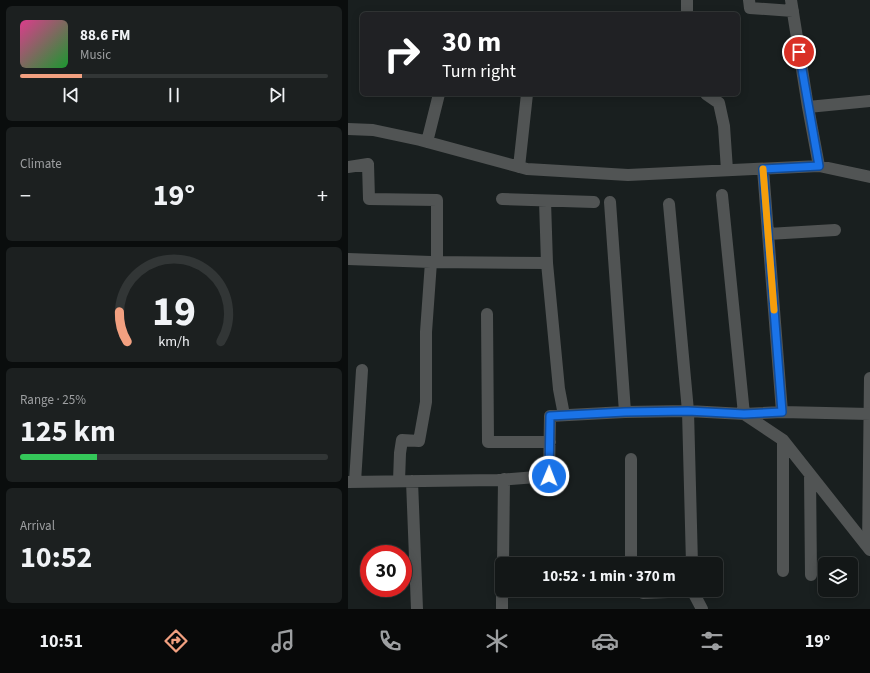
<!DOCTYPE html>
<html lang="en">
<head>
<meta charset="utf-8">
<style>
	body { margin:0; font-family:"Source Sans 3",sans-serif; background:#1c2020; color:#f1f3f6; height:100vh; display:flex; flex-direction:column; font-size:15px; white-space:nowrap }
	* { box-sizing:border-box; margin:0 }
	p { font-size:13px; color:#9d9fa1 }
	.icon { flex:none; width:22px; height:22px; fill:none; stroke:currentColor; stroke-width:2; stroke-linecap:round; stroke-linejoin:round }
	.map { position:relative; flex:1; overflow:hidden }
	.drawer { display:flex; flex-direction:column; gap:6px; padding:6px; background:#0a0d0d; width:348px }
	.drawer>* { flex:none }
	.hud { position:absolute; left:12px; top:12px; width:380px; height:84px; border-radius:6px; box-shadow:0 2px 10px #0003,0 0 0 1px #323636; background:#202124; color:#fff; overflow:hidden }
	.fabs { position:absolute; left:470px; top:557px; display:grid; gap:8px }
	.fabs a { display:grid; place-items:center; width:40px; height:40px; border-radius:6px; background:#131717; box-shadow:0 2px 10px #0003,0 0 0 1px #323636; font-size:20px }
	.speed { position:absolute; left:12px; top:545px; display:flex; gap:8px; font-size:20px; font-weight:700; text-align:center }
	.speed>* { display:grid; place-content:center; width:52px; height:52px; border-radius:50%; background:#131717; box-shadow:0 2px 10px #0003,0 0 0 1px #323636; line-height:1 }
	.speed .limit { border:6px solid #d22; background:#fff; color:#111 }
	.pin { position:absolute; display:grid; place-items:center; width:34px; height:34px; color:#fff; margin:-17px; border:2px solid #fff; border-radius:50%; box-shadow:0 1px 4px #0007 }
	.me { position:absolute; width:44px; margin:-22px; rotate:1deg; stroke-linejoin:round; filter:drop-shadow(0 0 3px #0008) }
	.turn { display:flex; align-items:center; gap:14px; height:84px; padding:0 16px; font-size:18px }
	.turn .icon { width:52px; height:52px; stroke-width:2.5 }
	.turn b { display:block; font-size:28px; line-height:34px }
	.big { font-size:30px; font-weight:700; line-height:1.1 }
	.drawer .card { flex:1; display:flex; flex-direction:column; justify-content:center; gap:6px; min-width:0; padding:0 14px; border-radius:6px; background:#1c2020 }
	.drawer .dial { align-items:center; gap:0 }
	.dial svg { height:104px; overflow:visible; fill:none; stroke:#323636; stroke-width:7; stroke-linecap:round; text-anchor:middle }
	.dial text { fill:#f1f3f6; stroke:none }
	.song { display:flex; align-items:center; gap:12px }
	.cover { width:48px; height:48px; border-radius:6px; background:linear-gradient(135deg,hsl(330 70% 55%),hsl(130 70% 35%)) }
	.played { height:4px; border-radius:2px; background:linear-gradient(90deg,#f2a080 20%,#323636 20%) }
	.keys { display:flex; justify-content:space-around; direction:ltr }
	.heat { display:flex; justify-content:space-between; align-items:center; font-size:22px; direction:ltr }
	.charge { height:6px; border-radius:3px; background:linear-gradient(90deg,#34c759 25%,#323636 0) }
	.trip { position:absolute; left:147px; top:557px; width:228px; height:40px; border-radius:6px; background:#131717; box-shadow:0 2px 10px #0003,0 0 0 1px #323636; font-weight:700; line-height:40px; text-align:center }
	.dock { display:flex; height:64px; justify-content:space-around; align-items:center; background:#080909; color:#9d9fa1 }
	.dock .icon { width:28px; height:28px }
	.dock .selected { color:#f2a080 }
	.dock b { font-size:18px; color:#f1f3f6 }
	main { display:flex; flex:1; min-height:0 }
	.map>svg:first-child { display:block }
</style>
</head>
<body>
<main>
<section class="drawer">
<div class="card">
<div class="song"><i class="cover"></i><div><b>88.6 FM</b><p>Music</p></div></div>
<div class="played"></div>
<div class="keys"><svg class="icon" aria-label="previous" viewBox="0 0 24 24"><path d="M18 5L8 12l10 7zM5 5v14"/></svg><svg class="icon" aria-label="pause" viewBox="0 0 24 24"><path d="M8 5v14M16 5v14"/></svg><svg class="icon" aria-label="next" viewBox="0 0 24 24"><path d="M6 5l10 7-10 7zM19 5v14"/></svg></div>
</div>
<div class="card"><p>Climate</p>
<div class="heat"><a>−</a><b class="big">19°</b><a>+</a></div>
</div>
<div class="card dial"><svg viewBox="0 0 100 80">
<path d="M14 69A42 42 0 1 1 86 69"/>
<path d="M14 69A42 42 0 0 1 8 46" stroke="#f2a080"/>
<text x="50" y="56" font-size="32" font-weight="700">19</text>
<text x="50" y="72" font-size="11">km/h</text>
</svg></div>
<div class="card"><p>Range · 25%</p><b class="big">125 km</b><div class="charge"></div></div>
<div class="card"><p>Arrival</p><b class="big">10:52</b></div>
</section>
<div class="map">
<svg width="522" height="609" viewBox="0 0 522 609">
	<rect width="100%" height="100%" fill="#191f1f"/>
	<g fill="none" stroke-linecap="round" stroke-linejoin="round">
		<path stroke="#515454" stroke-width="12" d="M 339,0 L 339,14
			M 401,0 L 402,8 L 445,11
			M 443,0 L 460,107
			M 358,94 L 371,103 L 376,126 L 379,170
			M 0,129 L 25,130 L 72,140 L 179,169 L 280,175 L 471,166 L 460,107 L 522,101
			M 79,142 L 91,94
			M 471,166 L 522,177
			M 0,167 L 20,164 L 21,199 L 89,200 L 89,262
			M 171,167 L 179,94
			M 415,169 L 434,412
			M 374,195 L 396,414 L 435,440 L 522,550
			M 154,199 L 246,202
			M 197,201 L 199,263 L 211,389 L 216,415
			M 262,202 L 277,412
			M 321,204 L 340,411 L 344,564
			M 420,234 L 487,230
			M 0,259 L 83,262 L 199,263
			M 139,314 L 140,442 L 202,442
			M 435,440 L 435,571
			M 283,459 L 283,564
			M 462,474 L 463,575
			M 51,481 L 52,453 L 54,440 L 71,441 L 78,402 L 78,332 L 83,262
			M 64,481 L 69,609
			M 0,482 L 150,480 L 201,476 L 202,416 L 277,412 L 340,411 L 396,414 L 434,412 L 522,414
			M 7,482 L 14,370
			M 520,547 L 522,378
			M 155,564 L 156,479
			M 292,590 L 295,593 L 345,591
			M 344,590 L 354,609
			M 154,609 L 154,589"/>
	</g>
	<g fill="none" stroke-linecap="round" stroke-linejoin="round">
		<defs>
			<path id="route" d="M 201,476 L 202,416 L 277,412 L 340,411 L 396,414 L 434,412 L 415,169 L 471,166 L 451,52"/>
		</defs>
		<use href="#route" stroke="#114b97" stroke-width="10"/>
		<use href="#route" stroke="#1a73e8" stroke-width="7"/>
		<path stroke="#f59e0b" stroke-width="7" d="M 415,169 L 426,310"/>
	</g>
</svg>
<div class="fabs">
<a><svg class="icon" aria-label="layers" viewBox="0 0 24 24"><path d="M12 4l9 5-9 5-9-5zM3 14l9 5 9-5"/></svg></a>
</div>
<div class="speed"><div class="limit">30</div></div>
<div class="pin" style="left:451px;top:52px;background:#d93025"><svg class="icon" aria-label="arrive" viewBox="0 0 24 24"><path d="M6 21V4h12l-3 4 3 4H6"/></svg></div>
<svg class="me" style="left:201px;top:476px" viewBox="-20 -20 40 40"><circle r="17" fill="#1a73e8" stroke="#fff" stroke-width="3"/><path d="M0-11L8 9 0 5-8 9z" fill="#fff"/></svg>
<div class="trip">10:52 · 1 min · 370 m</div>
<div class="hud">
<div class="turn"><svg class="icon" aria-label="right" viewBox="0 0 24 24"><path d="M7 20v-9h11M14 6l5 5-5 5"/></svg><div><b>30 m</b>Turn right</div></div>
</div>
</div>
</main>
<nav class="dock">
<b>10:51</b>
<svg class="icon selected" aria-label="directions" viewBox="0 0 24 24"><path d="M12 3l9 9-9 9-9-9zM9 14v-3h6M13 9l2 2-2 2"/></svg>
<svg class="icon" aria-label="music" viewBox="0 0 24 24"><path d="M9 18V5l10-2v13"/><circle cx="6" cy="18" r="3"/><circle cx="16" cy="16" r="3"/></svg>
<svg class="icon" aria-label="phone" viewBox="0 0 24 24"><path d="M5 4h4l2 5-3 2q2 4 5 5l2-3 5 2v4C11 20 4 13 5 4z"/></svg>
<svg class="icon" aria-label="climate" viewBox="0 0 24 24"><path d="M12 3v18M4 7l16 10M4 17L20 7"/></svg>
<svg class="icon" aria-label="car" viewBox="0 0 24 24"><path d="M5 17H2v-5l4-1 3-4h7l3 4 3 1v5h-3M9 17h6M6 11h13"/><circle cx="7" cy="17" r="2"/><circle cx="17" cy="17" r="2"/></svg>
<svg class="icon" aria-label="filters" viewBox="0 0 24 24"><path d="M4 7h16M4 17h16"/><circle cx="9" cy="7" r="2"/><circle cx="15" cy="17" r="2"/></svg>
<b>19°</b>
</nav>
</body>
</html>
